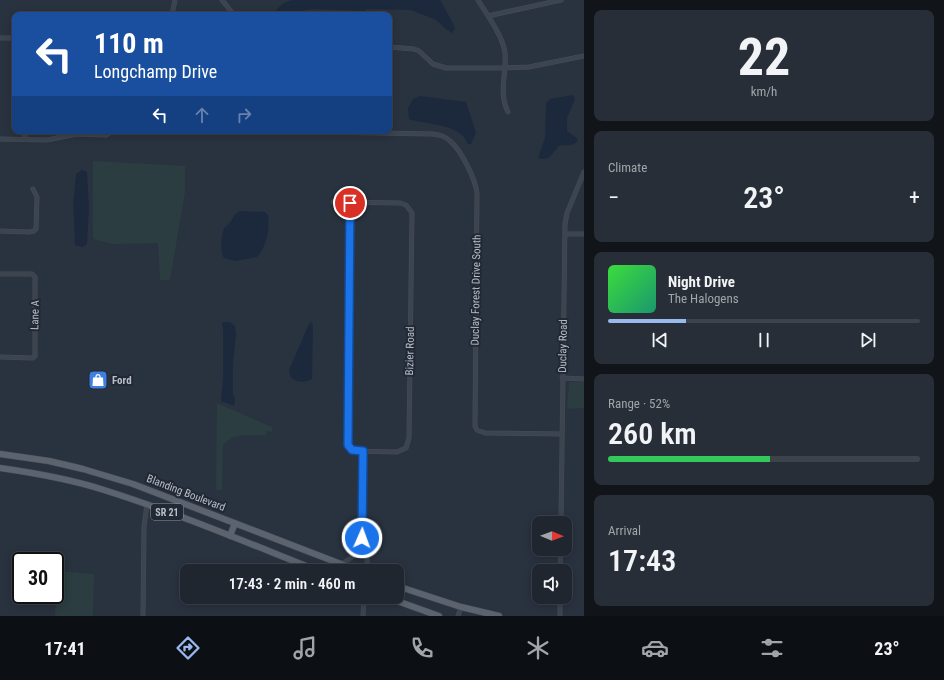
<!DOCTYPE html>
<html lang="en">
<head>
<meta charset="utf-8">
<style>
	body { margin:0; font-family:"Roboto Condensed",sans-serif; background:#272e37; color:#f1f3f6; height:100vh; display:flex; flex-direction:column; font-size:15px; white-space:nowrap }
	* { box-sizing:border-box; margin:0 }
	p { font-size:13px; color:#a1a5aa }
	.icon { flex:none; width:22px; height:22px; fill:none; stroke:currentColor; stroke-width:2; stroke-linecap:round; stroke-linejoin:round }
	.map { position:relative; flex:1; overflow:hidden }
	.side { display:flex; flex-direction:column; gap:10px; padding:10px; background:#11151a; width:360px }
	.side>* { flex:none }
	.top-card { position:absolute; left:12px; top:12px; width:380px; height:122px; border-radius:8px; box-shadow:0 2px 10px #0003,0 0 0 1px #3c434b; background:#1a4fa0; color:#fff; overflow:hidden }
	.needle { width:26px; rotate:91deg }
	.buttons { position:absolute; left:532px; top:516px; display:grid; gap:8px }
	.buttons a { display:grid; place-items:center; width:40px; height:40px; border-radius:8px; background:#1f262f; box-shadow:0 2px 10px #0003,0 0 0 1px #3c434b; font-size:20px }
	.speed { position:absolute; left:12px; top:552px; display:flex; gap:8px; font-size:20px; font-weight:700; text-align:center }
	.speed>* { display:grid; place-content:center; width:52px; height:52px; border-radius:50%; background:#1f262f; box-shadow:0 2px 10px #0003,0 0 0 1px #3c434b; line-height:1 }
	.speed .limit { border:2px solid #111; border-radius:6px; background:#fff; color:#111 }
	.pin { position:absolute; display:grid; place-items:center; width:34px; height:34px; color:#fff; margin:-17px; border:2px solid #fff; border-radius:50%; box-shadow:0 1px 4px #0007 }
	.me { position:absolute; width:44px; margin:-22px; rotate:2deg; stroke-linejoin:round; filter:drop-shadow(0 0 3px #0008) }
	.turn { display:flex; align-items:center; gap:14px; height:84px; padding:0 16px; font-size:18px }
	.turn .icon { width:52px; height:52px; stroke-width:2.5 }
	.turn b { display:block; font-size:28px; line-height:34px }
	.lanes { display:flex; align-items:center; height:38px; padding:0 16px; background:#0003; justify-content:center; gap:20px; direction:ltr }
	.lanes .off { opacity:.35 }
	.big { font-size:30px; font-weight:600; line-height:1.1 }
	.side .widget { flex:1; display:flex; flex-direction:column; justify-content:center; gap:6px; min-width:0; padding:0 14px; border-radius:8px; background:#272e37 }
	.side .dial { align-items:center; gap:0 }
	.dial b { font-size:52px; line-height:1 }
	.song { display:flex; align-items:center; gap:12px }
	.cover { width:48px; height:48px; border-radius:6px; background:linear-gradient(135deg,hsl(120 70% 55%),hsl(160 70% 35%)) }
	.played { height:4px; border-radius:2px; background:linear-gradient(90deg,#99b8ee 25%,#3c434b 25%) }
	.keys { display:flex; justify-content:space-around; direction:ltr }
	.heat { display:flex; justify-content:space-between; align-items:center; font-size:22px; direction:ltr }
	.charge { height:6px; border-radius:3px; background:linear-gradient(90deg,#34c759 52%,#3c434b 0) }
	.trip { position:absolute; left:180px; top:564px; width:224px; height:40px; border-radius:8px; background:#1f262f; box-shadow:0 2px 10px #0003,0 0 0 1px #3c434b; font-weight:600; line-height:40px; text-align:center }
	.tabs { display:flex; height:64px; justify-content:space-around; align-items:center; background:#0c0f13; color:#a1a5aa }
	.tabs .icon { width:28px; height:28px }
	.tabs .active { color:#99b8ee }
	.tabs b { font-size:18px; color:#f1f3f6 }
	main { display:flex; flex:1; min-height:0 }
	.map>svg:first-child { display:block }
</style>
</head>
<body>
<main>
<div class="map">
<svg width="584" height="616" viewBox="0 0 584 616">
	<rect width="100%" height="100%" fill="#29323f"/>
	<path fill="#2b3d40" d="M 93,161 L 185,166 L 185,192 L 170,280 L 160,280 L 158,243 L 112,244 L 93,239 Z
		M 569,382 L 584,382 L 584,408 L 567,409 Z
		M 217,403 L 272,427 L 272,432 L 266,431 L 266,435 C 249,436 233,431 223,446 L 222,490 L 216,490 Z
		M 57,571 L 94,574 L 93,616 L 55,616 Z"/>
	<path fill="#1c293c" d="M 292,0 L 440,0 L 454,25 L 455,29 L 452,33 L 446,29 L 436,20 L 411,10 L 367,9 L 365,11 L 313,9 L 300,11 L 296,15 L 273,15 C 277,8 283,2 292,0 Z
		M 573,95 L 575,99 L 567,118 L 567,131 L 578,139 C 575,148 565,144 558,146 C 553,154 548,162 538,158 L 545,138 L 546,103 L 550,99 Z
		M 420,96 L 466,102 L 476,133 L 471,144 L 468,144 C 466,141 464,136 461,134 C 448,124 425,124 409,119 L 408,108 L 413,99 Z
		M 82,170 L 87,172 L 89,208 L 87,244 L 83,247 L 75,245 L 73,204 L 76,174 Z
		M 240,211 L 265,212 L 268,215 C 270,229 267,246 257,257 L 235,261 L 224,258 C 220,252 221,236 224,228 C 232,224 232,214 240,211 Z
		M 223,322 L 230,322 L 235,326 L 236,334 L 233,363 L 233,393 L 235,400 L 234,406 L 221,401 L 223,379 L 223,329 L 222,324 Z
		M 312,322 L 313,326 L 312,379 C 308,382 297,383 293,379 C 290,377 290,373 289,370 L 309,324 Z"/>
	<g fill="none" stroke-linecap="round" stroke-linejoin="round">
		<defs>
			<path id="street" d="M 222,0 L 234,15
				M 478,0 C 487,15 503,36 505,53 C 507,73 498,92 508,112
				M 172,15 L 175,0
				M 488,16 L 561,0
				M 0,38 L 15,38
				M 389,47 L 414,49 L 419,51 L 433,64 L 446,68 L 504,68 L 529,67 L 584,56
				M 225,131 L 229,132
				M 270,131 L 433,134 C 440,135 445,136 450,141 C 461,150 475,178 477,193 L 475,426 L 477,430 L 485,433 L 562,434
				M 175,132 L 176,131
				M 0,139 L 47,140 L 77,134 L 106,135 L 113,131
				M 25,139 L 25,131
				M 333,202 L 400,203 L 406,205 L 412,213 L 409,438 L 406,448 L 397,452 L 354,451 L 348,445 L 350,203
				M 0,231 L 29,232 L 34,231 L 36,229 L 37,197 L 33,189
				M 565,234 L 584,234
				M 0,274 L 32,274 L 35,277 L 35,356 L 33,358 L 0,357
				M 562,378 L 584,379
				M 561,523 L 565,224 L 567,213 L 584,172
				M 362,537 C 369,546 365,560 369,571
				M 341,564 C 346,561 352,559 355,553 C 358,546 356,544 362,537 L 363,451
				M 560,571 L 561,549
				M 560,597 L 560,616
				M 143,616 L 144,527 L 147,504
				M 363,616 L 364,597
				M 458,616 L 461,607"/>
			<path id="primary" d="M 0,454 L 49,461 L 83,469 L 133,484 L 359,571
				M 0,468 C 35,473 70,479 104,490 C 177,513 248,543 319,571
				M 230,536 L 235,523
				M 397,586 L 461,607 L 499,616
				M 386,597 L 439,616"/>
		</defs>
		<use href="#street" stroke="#464d58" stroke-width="5"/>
		<use href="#primary" stroke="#464d58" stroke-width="7"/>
		<use href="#street" stroke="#3c444f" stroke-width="4"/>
		<use href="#primary" stroke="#5b636e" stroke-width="6"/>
	</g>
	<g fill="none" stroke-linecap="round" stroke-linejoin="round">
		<defs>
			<path id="route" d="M 350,203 L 348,441 L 348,445 L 352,450 L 363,451 L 362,538"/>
		</defs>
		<use href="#route" stroke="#114b97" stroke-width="10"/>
		<use href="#route" stroke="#1a73e8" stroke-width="7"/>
	</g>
	<defs>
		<symbol id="shop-square" viewBox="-11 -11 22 22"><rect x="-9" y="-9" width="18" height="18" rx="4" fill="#3f7fe0" stroke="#212934"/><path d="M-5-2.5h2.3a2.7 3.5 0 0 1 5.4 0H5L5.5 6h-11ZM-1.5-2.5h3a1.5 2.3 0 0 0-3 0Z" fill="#fff"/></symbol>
	</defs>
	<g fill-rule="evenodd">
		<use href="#shop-square" x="87" y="369" width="22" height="22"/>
	</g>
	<g text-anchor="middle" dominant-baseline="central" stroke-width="4" stroke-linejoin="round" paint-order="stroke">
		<rect fill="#212934" stroke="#8b929c" stroke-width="1" x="151" y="504" width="32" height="16" rx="3"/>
		<g font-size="10" font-weight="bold" fill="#b9bfc9">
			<text x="167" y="512">SR 21</text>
		</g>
		<g font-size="11" fill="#b9bfc9" stroke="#212934">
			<text transform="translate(476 290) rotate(-89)">Duclay Forest Drive South</text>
			<text transform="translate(35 315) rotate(-89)">Lane A</text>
			<text transform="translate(563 346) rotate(-89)">Duclay Road</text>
			<text transform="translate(410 351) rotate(-89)">Bizier Road</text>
			<text transform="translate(186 493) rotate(21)">Blanding Boulevard</text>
		</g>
		<g font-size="11" font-weight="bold" fill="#b9bfc9" stroke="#212934" text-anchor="start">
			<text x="112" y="380">Ford</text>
		</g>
	</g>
</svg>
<div class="buttons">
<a><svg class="needle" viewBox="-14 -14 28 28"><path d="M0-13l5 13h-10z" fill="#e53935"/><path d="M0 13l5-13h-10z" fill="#a1a5aa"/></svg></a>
<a><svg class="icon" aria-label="sound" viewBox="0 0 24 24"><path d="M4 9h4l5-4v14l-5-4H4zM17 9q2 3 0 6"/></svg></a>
</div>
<div class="speed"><div class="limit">30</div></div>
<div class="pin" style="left:350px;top:203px;background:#d93025"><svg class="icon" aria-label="arrive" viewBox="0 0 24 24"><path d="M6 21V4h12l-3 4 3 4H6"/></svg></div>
<svg class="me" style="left:362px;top:538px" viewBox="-20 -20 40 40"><circle r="17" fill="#1a73e8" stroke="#fff" stroke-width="3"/><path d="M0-11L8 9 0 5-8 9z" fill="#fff"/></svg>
<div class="trip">17:43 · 2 min · 460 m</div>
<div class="top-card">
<div class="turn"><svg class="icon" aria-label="left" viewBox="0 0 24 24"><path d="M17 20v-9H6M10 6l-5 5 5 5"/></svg><div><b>110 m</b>Longchamp Drive</div></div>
<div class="lanes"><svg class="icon" aria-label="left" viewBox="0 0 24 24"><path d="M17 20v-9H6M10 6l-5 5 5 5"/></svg><svg class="icon off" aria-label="ahead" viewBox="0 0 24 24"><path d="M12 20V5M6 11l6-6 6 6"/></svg><svg class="icon off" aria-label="right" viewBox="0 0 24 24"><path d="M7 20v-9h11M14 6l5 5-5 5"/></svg></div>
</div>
</div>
<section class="side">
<div class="widget dial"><b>22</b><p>km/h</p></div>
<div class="widget"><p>Climate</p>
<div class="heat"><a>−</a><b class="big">23°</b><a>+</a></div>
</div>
<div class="widget">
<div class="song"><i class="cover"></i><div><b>Night Drive</b><p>The Halogens</p></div></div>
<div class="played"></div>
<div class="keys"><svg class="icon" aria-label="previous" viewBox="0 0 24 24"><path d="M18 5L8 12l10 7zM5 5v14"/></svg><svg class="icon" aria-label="pause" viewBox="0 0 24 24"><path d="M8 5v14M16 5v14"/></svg><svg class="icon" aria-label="next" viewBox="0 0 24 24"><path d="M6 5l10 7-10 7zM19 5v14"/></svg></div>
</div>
<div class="widget"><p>Range · 52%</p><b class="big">260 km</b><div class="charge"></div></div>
<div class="widget"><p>Arrival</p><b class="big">17:43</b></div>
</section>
</main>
<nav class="tabs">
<b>17:41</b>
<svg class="icon active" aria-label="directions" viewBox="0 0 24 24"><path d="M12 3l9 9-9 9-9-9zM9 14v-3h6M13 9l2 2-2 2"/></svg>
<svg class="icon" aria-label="music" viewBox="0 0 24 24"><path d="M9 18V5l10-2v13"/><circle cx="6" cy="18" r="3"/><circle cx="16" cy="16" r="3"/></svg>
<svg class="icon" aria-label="phone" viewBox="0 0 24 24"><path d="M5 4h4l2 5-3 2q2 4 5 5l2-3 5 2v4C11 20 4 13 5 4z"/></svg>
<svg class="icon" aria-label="climate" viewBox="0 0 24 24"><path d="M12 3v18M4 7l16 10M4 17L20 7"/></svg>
<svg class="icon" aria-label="car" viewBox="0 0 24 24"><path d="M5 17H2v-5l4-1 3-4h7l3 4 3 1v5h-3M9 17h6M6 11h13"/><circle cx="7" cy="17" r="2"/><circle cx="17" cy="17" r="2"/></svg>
<svg class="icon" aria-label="filters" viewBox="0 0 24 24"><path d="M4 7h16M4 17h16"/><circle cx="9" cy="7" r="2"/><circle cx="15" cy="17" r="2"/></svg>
<b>23°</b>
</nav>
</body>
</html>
